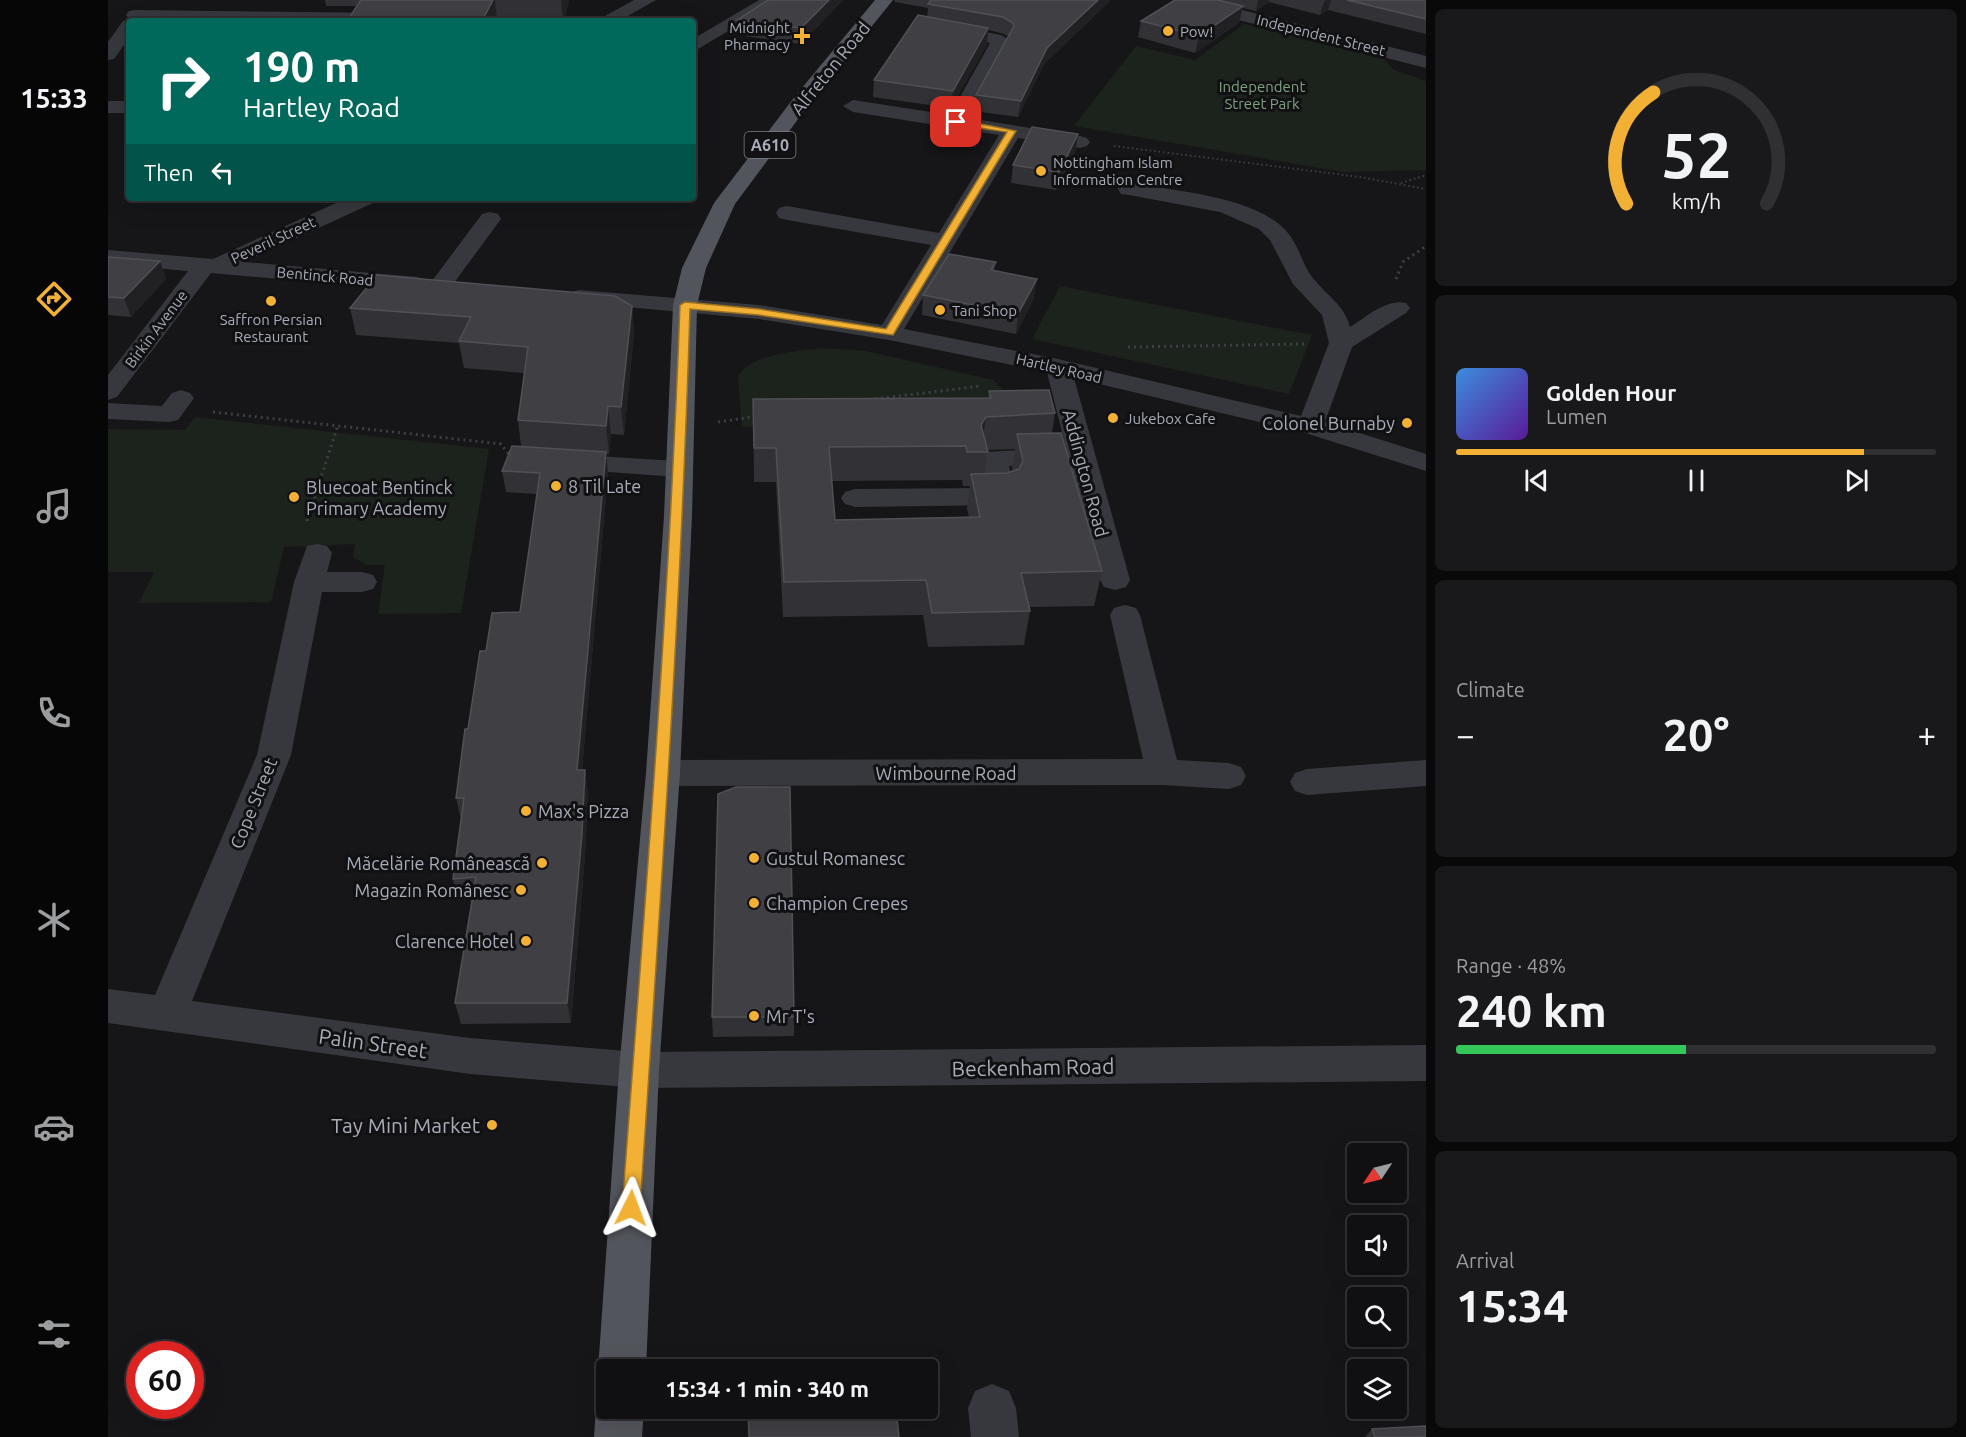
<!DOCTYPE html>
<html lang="en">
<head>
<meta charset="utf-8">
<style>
	body { margin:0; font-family:Ubuntu,sans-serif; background:#19191b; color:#f1f3f6; height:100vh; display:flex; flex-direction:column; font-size:22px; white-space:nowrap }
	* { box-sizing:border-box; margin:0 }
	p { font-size:20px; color:#9c9d9f }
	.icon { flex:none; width:33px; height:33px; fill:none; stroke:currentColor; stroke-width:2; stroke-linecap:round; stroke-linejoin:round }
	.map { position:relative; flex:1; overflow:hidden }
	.drawer { display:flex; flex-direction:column; gap:9px; padding:9px; background:#09090a; width:540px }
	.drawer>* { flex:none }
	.guide { position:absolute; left:18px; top:18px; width:570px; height:183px; border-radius:6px; box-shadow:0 6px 24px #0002,0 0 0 2px #303032; background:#00695c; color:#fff; overflow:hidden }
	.needle { width:39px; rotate:235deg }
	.buttons { position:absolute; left:1239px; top:1143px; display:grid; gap:12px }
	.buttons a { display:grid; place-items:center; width:60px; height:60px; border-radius:6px; background:#101012; box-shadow:0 6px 24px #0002,0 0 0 2px #303032; font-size:30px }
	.speed { position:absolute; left:18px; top:1341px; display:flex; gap:12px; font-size:30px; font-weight:700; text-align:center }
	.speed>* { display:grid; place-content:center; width:78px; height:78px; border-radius:50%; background:#101012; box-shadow:0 6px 24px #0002,0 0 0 2px #303032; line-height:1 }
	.speed .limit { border:9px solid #d22; background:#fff; color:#111 }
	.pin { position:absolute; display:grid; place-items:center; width:51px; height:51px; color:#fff; margin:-26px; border-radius:12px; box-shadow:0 3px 9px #0006 }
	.me { position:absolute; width:66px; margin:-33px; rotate:3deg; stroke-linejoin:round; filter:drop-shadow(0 0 4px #0008) }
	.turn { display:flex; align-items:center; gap:21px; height:126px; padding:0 18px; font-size:27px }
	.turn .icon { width:78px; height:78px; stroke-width:2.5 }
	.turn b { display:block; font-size:42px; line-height:51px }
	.then { display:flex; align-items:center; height:57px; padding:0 18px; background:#0003; gap:12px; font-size:22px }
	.big { font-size:45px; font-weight:700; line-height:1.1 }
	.drawer .card { flex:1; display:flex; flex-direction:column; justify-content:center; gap:9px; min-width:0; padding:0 21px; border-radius:9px; background:#19191b }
	.drawer .dial { align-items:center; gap:0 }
	.dial svg { height:156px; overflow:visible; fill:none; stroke:#303032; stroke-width:7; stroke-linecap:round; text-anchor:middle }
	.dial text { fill:#f1f3f6; stroke:none }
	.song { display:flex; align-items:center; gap:18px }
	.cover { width:72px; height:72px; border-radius:9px; background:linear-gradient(135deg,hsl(210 70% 55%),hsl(270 70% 35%)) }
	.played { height:6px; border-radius:3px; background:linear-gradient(90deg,#f2b134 85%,#303032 85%) }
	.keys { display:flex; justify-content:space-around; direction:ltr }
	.heat { display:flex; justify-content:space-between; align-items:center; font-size:33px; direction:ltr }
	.charge { height:9px; border-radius:4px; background:linear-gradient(90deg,#34c759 48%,#303032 0) }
	.trip { position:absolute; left:488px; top:1359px; width:342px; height:60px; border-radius:6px; background:#101012; box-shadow:0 6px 24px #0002,0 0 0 2px #303032; font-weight:700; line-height:60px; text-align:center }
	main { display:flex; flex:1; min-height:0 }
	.menu { display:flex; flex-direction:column; width:108px; justify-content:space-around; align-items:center; background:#060607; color:#9c9d9f }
	.menu .icon { width:42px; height:42px }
	.menu .current { color:#f2b134 }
	.menu b { font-size:27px; color:#f1f3f6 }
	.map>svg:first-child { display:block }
</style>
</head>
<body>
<main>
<nav class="menu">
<b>15:33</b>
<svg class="icon current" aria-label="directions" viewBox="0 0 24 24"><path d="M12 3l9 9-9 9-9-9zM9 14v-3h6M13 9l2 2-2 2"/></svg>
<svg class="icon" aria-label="music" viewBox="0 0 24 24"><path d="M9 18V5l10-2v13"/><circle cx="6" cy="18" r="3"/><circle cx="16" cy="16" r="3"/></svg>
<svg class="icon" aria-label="phone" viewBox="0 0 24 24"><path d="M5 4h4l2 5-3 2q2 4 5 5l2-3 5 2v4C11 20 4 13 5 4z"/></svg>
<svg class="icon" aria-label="climate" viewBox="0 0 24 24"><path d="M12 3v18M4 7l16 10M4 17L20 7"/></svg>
<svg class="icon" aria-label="car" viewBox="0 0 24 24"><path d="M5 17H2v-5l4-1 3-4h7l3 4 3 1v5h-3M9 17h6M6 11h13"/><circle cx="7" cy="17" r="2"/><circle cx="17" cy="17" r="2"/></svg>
<svg class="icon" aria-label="filters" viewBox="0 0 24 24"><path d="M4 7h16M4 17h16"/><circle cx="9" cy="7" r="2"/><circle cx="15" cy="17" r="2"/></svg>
</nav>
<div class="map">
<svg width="1318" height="1437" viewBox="0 0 1318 1437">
	<rect width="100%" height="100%" fill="#161618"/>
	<path fill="#1c231d" d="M 1136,24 L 1276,59 L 1286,70 L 1318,81 L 1318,170 L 1235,172 L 966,126 L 1028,46 L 1087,60 Z
		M 952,286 L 1204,335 L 1181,394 L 924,339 Z
		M 714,348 L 758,351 L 885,380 C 900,393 904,402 907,421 L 634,427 L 630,377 C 641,354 691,351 714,348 Z
		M 87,417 L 381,449 L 353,613 L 270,614 L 277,565 L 259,565 L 245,557 L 247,544 L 176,547 L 163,602 L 31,603 L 46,572 L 0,572 L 0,429 L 77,430 Z"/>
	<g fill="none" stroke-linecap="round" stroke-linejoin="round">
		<path stroke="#3d3f44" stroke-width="2" stroke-dasharray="1.5 3" stroke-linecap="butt" d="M 1006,146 L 1252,177 L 1318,189
			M 1293,183 L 1318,175"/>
		<path stroke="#3d3f44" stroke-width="3" stroke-dasharray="2 4" stroke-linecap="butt" d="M 1288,279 L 1295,262 L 1318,246
			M 1020,347 L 1196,344
			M 767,399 L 873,386
			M 105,412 L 393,444 L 402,456
			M 610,422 L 650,416
			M 199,521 L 230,425"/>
		<path fill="#37383d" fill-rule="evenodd" d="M 526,0 L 548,0 L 511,21 L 488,21 Z
			M 651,0 L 672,0 L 585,52 L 585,39 Z
			M 1065,0 L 1094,0 L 1318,56 L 1318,68 L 1068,4 Z
			M 27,10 L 285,13 L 294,18 L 292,21 L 21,19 L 18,15 L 21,11 Z
			M 21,20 L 26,21 L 21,21 L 21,38 L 6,59 L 0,60 L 0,42 L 15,21 Z
			M 834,24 L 893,35 L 902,40 L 860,118 L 972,136 L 979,138 L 982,142 L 979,146 L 972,148 L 910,138 L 796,329 L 950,359 L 1193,416 L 1221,343 L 1214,315 L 1185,284 L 1162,240 L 1151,229 L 1112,212 L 1021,195 L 1013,194 L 1010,189 L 1013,184 L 1021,183 C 1066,191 1150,196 1180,233 C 1191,246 1194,264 1204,277 C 1218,295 1236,304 1242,327 C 1258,317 1279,298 1298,303 L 1302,308 L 1298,313 L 1244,347 L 1217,422 L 1318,454 L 1318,471 L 1194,432 L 966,378 L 1022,580 L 1018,587 L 1007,590 L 996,587 L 992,580 L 962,464 L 901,466 L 908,496 L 904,502 L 894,505 L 747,507 L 737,504 L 733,498 L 737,492 L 747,489 L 878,488 L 871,458 L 875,452 L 958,448 L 939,372 L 781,340 L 651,319 L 463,302 L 459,297 L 463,292 L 471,290 L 651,305 L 774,325 L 823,245 L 679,220 L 671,218 L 668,213 L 671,208 L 679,206 L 831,233 L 891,135 L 745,112 L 735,106 L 745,100 L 842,115 L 882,43 L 828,33 L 825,29 L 828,25 Z
			M 0,101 L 21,101 L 21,113 L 0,113 Z
			M 239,198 L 268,198 L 265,203 L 136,262 L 309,277 L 317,279 L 321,284 L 317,289 L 309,291 L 103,273 L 9,397 L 0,400 L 0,375 L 80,271 L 0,264 L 0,250 L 105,259 Z
			M 382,212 L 390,214 L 393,219 L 340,291 L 324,291 L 320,286 L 324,281 L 374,214 Z
			M 73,390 L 82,393 L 86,398 L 70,420 L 61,422 L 0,419 L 0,403 L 54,406 L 64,393 Z
			M 454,454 L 570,461 L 580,463 L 584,469 L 580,475 L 570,477 L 444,468 L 440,462 L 444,456 Z
			M 209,544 L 219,546 L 224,553 L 219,572 L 254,572 L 265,575 L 269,582 L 265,589 L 254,592 L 214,592 L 183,755 L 84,1001 L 362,1038 L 531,1052 L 1318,1045 L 1318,1081 L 531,1088 L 362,1074 L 0,1023 L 0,989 L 47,995 L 149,755 L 186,582 L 199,546 Z
			M 1017,605 L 1028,608 L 1032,615 L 1069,760 L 1121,763 L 1133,767 L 1138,776 L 1133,785 L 1121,789 L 1055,785 L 555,786 L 543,782 L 538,773 L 543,764 L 555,760 L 1035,759 L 1002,615 L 1006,608 Z
			M 1318,760 L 1318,786 L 1199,795 L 1187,791 L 1182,782 L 1187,773 L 1199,769 Z
			M 884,1384 L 901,1391 L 908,1408 L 911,1437 L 863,1437 L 860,1408 L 867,1391 Z"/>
		<path fill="#53555c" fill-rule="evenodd" d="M 767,0 L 785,0 L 702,103 L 627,204 L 598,268 L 589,305 L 584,516 L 572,773 L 551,1070 L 538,1370 L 498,1370 L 498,1387 L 490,1370 L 511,1070 L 538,773 L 556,516 L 565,305 L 574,268 L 606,203 L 688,95 Z
			M 498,1390 L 498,1408 L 536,1408 L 534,1437 L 486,1437 L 488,1408 Z"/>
	</g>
	<path fill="#323236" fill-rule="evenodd" d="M 217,0 L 461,0 L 456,21 L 239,21 L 249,6 L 218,6 Z
		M 735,0 L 693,44 L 630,35 L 629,20 Z
		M 786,0 L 1002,0 L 1001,2 L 937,63 L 910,117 L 866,111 L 868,95 L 900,36 L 893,33 L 880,30 L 879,45 L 843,108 L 765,97 L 766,80 L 819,17 L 820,8 L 787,2 Z
		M 1067,0 L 1318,0 L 1318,34 L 1220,10 L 1212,15 L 1161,2 L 1148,11 L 1135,8 L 1131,23 L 1087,53 L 1030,37 L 1033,21 Z
		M 970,134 L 967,152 L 948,190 L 903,183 L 905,165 Z
		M 0,257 L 52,261 L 58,279 L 23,317 L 0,315 Z
		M 888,262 L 886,271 L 926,298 L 908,334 L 814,315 L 815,295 Z
		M 524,306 L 526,333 L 516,435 L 503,434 L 501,454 L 498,454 L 500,474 L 474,770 L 477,770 L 480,792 L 477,856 L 463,1023 L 353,1024 L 347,1003 L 364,899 L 350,900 L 345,879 L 353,819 L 348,798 L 360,729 L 378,651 L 412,612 L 429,494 L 398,492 L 394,471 L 413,446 L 410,420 L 416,373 L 356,368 L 351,343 L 248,335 L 242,308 Z
		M 881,391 L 947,413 L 944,433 L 994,571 L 986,606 L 921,607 L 922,611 L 916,645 L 820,647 L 815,615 L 675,617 L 668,482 L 646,482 L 645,399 L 880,398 ZM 907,449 L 904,468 L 905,471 L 899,473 L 877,473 L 879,450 ZM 854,480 L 855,486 L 862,486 L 859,508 L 861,518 L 727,520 L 724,481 Z
		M 604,1017 L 686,1017 L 686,1036 L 605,1037 Z
		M 1264,1429 L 1318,1437 L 1257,1437 Z"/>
	<path fill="#212124" d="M 385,0 L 387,0 L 389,21 L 374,21 Z
		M 453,0 L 461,0 L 456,21 L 455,21 Z
		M 721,0 L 735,0 L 693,44 L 693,28 Z
		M 990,0 L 1002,0 L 1001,2 L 937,63 L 910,117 L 913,101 L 939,48 Z
		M 1150,0 L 1161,0 L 1161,2 L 1148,11 Z
		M 1218,0 L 1223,0 L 1220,10 L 1212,15 L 1216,2 Z
		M 1135,6 L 1131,23 L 1087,53 L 1091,36 Z
		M 880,28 L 879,45 L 843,108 L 845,91 Z
		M 970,134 L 967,152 L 948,190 L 951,172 Z
		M 52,261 L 58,279 L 23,317 L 16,298 Z
		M 929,279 L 926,298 L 908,334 L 910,314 Z
		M 524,306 L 526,333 L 516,435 L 513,407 Z
		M 500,406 L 503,434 L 501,454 L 498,426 Z
		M 878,417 L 873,451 L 873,425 Z
		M 498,452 L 500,474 L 472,792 L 469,770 Z
		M 477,770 L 480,792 L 477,856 L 463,1023 L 459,1003 Z"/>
	<path fill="#3f3f44" stroke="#4f5156" stroke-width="1.5" d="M 253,0 L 385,0 L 374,21 L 239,21 Z
		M 660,0 L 721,0 L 693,28 L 629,20 Z
		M 823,0 L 990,0 L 939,48 L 913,101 L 868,95 L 906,26 L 905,23 L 895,17 L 820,4 Z
		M 1067,0 L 1110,0 L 1135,6 L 1091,36 L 1033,21 Z
		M 1239,0 L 1318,0 L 1318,19 Z
		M 810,15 L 880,28 L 845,91 L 766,80 Z
		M 924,127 L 970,134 L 951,172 L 905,165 Z
		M 841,254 L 888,262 L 883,270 L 929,279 L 910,314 L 815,295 Z
		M 0,257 L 52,261 L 16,298 L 0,297 Z
		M 269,275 L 507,296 L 524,306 L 513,407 L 500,406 L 498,426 L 410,420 L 420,347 L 351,341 L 363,317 L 242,308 Z
		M 941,390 L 947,413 L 878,417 L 873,425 L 880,452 L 859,452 L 858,446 L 721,447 L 727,520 L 872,517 L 863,474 L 899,473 L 911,469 L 915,461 L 909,434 L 953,433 L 994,571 L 913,573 L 922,611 L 824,613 L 818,580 L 676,582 L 668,448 L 646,448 L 645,399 L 883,398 L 881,391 Z
		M 404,446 L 498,452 L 469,770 L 477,770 L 474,834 L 459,1003 L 347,1003 L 368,877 L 345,879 L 356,798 L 348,798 L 357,729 L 360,729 L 372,651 L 378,651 L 384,613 L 412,612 L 432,473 L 394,471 Z
		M 628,787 L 682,787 L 686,1017 L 604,1017 L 610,794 Z
		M 640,1408 L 788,1408 L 791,1437 L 641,1437 Z
		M 1318,1426 L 1318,1437 L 1267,1437 L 1264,1429 Z"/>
	<path fill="#f2b134" stroke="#9d7322" stroke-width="1.5" d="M 848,119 L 908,131 L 785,335 L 651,315 L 582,309 C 573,609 552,908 532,1208 L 530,1214 L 523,1217 L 517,1214 L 514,1208 C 537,907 561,607 572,305 L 577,302 L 651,309 L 778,329 L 899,132 L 845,124 Z"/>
	<g fill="#f2b134" stroke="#111113" stroke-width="2">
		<circle cx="1060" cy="31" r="6"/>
		<path d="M691 27h6v6h6v6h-6v6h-6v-6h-6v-6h6z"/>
		<circle cx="933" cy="171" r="6"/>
		<circle cx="163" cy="301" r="6"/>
		<circle cx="832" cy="310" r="6"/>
		<circle cx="1005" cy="418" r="6"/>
		<circle cx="1299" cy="423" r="6"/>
		<circle cx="448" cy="486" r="6"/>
		<circle cx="186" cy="497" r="6"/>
		<circle cx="418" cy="811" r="6"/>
		<circle cx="646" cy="858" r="6"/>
		<circle cx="434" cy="863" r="6"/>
		<circle cx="413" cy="890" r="6"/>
		<circle cx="646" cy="903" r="6"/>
		<circle cx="418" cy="941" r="6"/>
		<circle cx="646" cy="1016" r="6"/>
		<circle cx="384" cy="1125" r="6"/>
	</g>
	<g text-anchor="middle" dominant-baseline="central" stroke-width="6" stroke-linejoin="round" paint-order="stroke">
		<g font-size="15" fill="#a8adb8" stroke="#111113" text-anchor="start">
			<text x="682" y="27" text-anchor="end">Midnight<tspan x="682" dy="17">Pharmacy</tspan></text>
			<text x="1072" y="31">Pow!</text>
			<text x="945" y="162">Nottingham Islam<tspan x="945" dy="17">Information Centre</tspan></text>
			<text x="844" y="310">Tani Shop</text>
			<text x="163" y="319" text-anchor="middle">Saffron Persian<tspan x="163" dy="17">Restaurant</tspan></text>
			<text x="1017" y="418">Jukebox Cafe</text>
		</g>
		<g font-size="15" fill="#a8adb8" stroke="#111113">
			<text transform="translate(1213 35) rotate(14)">Independent Street</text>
			<text transform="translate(165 240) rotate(-25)">Peveril Street</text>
			<text transform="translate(217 276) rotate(5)">Bentinck Road</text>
			<text transform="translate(48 329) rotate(-53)">Birkin Avenue</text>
			<text transform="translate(951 368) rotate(13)">Hartley Road</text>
		</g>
		<g font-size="15" fill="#7fa381" stroke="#111113">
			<text x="1154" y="86">Independent<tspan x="1154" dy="17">Street Park</tspan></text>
		</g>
		<rect fill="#111113" stroke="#7b7e86" stroke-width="1.5" x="636.5" y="132" width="51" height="26" rx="4.5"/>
		<g font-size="16" font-weight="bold" fill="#a8adb8">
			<text x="662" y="145">A610</text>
		</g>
		<g font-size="18" fill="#a8adb8" stroke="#111113">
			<text transform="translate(722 68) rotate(-51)">Alfreton Road</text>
			<text transform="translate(978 473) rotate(75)">Addington Road</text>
			<text x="838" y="773">Wimbourne Road</text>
			<text transform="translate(145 803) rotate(-68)">Cope Street</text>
		</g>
		<g font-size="18" fill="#a8adb8" stroke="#111113" text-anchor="start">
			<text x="1287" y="423" text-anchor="end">Colonel Burnaby</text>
			<text x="460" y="486">8 Til Late</text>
			<text x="198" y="487">Bluecoat Bentinck<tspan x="198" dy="21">Primary Academy</tspan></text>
			<text x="430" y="811">Max's Pizza</text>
			<text x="658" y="858">Gustul Romanesc</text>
			<text x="422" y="863" text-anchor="end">Măcelărie Românească</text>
			<text x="401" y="890" text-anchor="end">Magazin Românesc</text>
			<text x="658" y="903">Champion Crepes</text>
			<text x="406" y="941" text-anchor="end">Clarence Hotel</text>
			<text x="658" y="1016">Mr T's</text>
		</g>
		<g font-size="21" fill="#a8adb8" stroke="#111113">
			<text transform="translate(265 1043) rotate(8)">Palin Street</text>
			<text transform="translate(925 1067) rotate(-1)">Beckenham Road</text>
		</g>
		<g font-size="21" fill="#a8adb8" stroke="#111113" text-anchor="end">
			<text x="372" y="1125">Tay Mini Market</text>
		</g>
	</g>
</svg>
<div class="buttons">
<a><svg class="needle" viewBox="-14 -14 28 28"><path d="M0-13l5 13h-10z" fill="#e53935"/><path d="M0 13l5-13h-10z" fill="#9c9d9f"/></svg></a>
<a><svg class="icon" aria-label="sound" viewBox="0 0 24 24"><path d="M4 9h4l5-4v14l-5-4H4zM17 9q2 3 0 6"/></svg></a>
<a><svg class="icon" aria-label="search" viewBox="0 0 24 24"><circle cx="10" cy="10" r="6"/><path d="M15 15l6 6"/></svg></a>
<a><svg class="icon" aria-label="layers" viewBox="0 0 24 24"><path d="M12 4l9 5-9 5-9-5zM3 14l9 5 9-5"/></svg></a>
</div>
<div class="speed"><div class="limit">60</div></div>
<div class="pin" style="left:848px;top:122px;background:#d93025"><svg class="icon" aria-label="arrive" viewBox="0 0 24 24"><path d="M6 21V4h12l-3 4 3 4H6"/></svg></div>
<svg class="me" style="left:523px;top:1208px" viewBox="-20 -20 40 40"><path d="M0-17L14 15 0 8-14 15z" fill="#f2b134" stroke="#fff" stroke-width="4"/></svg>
<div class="trip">15:34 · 1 min · 340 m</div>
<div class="guide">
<div class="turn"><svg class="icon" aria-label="right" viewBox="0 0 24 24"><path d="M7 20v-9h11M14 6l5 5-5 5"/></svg><div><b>190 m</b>Hartley Road</div></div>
<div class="then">Then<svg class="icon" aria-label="left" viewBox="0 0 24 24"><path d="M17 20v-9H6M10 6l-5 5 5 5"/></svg></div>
</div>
</div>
<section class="drawer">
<div class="card dial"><svg viewBox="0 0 100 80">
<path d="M14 69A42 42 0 1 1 86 69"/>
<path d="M14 69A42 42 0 0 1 28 12" stroke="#f2b134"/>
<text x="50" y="56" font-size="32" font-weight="700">52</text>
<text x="50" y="72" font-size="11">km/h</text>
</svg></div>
<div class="card">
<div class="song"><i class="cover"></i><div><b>Golden Hour</b><p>Lumen</p></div></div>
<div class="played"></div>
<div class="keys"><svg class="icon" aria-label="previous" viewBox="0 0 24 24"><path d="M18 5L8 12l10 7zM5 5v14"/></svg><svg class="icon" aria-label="pause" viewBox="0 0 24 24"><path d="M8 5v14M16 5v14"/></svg><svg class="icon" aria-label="next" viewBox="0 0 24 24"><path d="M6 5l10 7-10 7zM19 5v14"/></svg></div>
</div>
<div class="card"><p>Climate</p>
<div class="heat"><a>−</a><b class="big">20°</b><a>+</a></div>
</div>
<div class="card"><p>Range · 48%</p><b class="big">240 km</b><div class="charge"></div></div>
<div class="card"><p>Arrival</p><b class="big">15:34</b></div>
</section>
</main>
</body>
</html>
